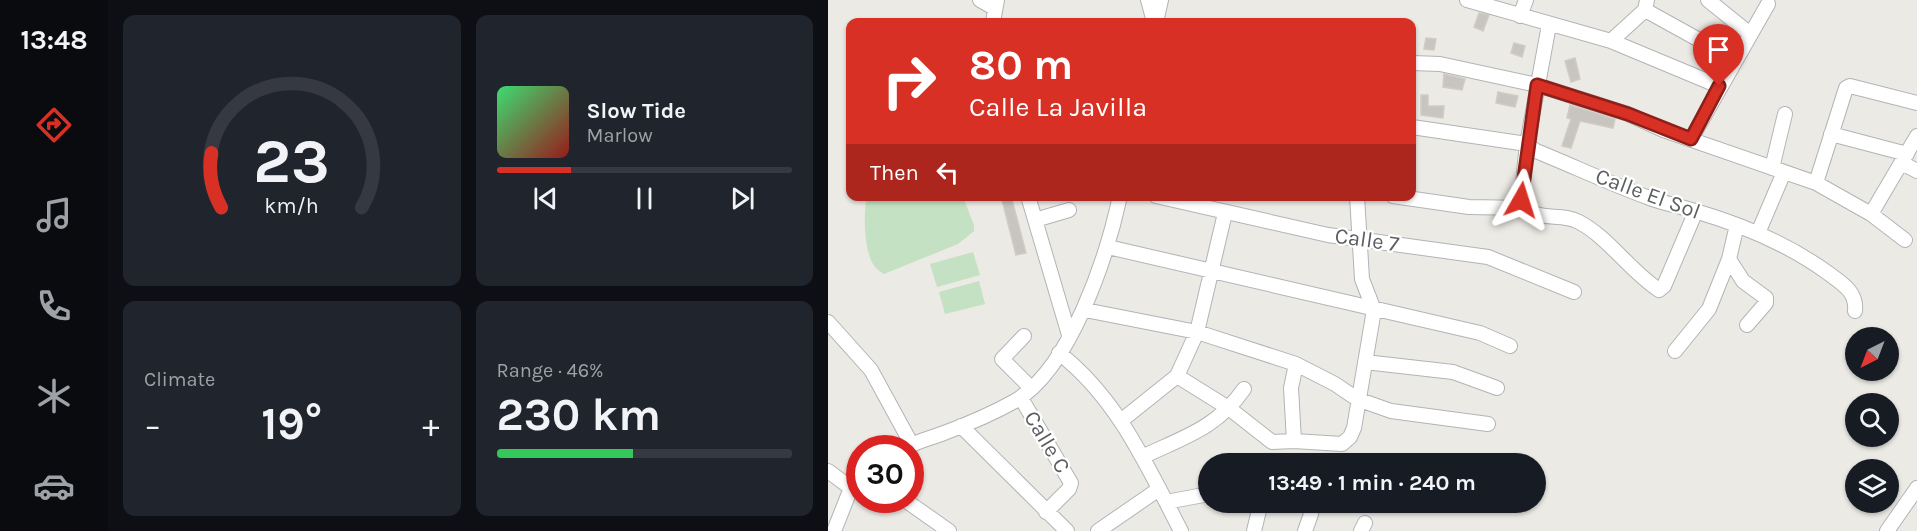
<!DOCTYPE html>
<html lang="en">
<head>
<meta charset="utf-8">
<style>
	body { margin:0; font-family:Karla,sans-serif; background:#20242c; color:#f1f3f6; height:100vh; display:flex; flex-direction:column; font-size:22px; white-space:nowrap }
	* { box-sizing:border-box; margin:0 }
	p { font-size:20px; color:#9ea1a6 }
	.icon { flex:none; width:33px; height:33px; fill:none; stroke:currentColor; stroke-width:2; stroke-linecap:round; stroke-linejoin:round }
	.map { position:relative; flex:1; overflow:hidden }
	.details { display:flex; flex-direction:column; gap:15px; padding:15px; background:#0d0f14; width:720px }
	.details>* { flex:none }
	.guide { position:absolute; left:18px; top:18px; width:570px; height:183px; border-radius:12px; box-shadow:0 2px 4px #0004; background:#d93025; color:#fff; overflow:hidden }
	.needle { width:39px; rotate:222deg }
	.buttons { position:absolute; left:1017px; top:327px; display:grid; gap:12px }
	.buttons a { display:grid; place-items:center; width:54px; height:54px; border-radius:50%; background:#171b24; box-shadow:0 2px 4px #0004; font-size:30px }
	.speed { position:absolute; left:18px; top:435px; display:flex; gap:12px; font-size:30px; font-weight:700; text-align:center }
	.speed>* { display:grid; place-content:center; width:78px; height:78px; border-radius:50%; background:#171b24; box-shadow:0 2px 4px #0004; line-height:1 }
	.speed .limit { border:9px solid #d22; background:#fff; color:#111 }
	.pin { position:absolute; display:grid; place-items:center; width:51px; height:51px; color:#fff; margin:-62px -26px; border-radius:50% 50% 50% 0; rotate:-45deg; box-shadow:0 0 6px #0007 }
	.pin .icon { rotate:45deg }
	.me { position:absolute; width:66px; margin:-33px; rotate:6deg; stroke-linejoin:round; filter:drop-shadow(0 0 4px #0008) }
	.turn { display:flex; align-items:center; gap:21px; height:126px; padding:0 24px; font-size:27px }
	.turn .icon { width:78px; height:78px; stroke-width:2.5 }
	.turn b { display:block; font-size:42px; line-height:51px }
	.then { display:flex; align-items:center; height:57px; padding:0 24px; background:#0003; gap:12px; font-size:22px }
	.big { font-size:45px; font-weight:700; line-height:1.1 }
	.details .card { flex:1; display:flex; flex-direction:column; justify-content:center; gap:9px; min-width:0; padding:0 21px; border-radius:12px; background:#20242c }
	.details .dial { align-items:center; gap:0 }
	.dial svg { height:156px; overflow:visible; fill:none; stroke:#363941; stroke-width:7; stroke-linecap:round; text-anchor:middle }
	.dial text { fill:#f1f3f6; stroke:none }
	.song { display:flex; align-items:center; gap:18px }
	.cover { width:72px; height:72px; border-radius:9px; background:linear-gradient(135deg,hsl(140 70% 55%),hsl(0 70% 35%)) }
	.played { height:6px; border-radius:3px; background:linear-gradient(90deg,#d93025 25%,#363941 25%) }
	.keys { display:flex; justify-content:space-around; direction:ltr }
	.heat { display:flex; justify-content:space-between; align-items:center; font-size:33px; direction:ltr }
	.charge { height:9px; border-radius:4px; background:linear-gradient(90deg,#34c759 46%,#363941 0) }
	.details .tiles { flex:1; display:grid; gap:15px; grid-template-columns:repeat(2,1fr) }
	.trip { position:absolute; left:370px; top:453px; width:348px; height:60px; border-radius:30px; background:#171b24; box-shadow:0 2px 4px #0004; font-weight:700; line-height:60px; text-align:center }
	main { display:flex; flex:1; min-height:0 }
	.tabs { display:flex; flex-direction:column; width:108px; justify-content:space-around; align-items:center; background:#090b0e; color:#9ea1a6 }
	.tabs .icon { width:42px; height:42px }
	.tabs .current { color:#d93025 }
	.tabs b { font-size:27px; color:#f1f3f6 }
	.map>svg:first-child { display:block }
</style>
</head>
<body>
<main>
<nav class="tabs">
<b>13:48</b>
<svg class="icon current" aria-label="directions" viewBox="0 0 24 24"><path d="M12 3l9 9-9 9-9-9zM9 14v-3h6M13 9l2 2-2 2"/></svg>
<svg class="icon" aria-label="music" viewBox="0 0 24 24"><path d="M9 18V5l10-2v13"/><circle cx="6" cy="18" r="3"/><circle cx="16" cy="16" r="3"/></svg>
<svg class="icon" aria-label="phone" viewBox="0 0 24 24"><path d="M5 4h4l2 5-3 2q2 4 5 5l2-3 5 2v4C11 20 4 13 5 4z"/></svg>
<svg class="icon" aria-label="climate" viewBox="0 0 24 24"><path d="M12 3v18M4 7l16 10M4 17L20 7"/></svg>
<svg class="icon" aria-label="car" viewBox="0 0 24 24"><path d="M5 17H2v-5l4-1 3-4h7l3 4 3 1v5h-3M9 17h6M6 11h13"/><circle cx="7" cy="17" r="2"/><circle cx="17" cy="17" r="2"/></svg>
</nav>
<section class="details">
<div class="tiles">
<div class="card dial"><svg viewBox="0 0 100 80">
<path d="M14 69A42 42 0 1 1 86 69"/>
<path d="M14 69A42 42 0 0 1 9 41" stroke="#d93025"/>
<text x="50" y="56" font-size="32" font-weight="700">23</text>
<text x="50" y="72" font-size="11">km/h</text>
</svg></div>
<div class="card">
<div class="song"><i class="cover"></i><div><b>Slow Tide</b><p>Marlow</p></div></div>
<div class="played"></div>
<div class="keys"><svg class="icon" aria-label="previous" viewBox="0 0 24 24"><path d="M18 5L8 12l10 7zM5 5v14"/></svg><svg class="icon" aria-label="pause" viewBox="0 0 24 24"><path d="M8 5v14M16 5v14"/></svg><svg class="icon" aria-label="next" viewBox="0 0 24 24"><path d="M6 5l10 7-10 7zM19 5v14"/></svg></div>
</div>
<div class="card"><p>Climate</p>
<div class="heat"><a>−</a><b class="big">19°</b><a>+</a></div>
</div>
<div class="card"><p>Range · 46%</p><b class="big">230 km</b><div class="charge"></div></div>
</div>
</section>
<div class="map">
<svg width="1089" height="531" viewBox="0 0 1089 531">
	<rect width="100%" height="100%" fill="#eceae4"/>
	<path fill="#c4e1c3" d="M 39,196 L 135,197 L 146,225 L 146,231 L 130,244 L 56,274 C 53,272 47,268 45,264 C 36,249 35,213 39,196 Z
		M 145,252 L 152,275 L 109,287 L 102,264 Z
		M 151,281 L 157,304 L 117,314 L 111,292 Z"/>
	<path fill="#c8c5c0" stroke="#d0ccc3" stroke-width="1.5" d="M 651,13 L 661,15 L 655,31 L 646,27 Z
		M 598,38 L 608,39 L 606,50 L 596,49 Z
		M 686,43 L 697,46 L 694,57 L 683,53 Z
		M 747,58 L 752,79 L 743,82 L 737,61 Z
		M 616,74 L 637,79 L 634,90 L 615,87 Z
		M 670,92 L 690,96 L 687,107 L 668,103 Z
		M 593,95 L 600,95 L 600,106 L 616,106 L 615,118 L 593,115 Z
		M 742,105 L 787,119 L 785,128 L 752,121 L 743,148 L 734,146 L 743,119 L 739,118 Z
		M 173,196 L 183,196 L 198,253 L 188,255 Z"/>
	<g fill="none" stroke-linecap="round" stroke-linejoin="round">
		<defs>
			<path id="minor" d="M 152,0 L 166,8
				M 320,0 L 326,22
				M 639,0 L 783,41 L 891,86
				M 880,0 L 922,34
				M 817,10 L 873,41
				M 692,16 L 698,0
				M 165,22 L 169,0
				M 328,22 L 333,0
				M 721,25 L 699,144 L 693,200 C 705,225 731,211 751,222 C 780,237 803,272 831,290 L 836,286 L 868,211
				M 783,41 L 817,10 L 819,0
				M 584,63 L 612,64 L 709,85 L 800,114 L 835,130 L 988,183 L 1043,214 L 1077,240
				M 584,127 L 699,144 L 708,151 C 745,166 781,183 819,197 C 834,203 851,206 867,211 C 915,225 960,244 1000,273 C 1015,284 1029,292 1027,311
				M 1003,134 L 1079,154
				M 863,139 L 940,4
				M 1074,163 L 1089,171
				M 944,168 L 957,114
				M 988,183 L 1018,88 L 1022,86 L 1089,103
				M 200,196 L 241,335
				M 328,196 L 500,235 L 660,257 L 746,292
				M 565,196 L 641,207 L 697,208
				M 1043,214 L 1089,136
				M 207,220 L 241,210
				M 909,225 L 901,259 L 915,281 L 938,298 L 938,303 L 919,325
				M 930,233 L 956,172
				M 280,247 L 652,333 L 682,346
				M 257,310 L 369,332 L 468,364 L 507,384 L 529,399 L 563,411 L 660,424
				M 0,322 L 43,370 L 84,445
				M 196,336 L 174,359 L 203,388
				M 847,351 L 881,309 L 901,259
				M 231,353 C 290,399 319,466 353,531
				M 537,362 L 625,372 L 669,388
				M 349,376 L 402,409 L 444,442 L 466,441 L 463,388 L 468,364
				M 193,398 L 243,483 L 241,489 L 218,512
				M 294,420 L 349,376 L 369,332 L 397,213
				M 133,426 L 239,531
				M 466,441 L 514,444 L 522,437 L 526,428 L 546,310 L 534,279 L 529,196
				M 78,448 C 89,441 103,438 116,433 C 140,424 164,414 187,401 C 243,368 279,256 292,196
				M 314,457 C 356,437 389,428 416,389
				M 0,471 L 23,488
				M 77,500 L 121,531
				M 338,502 L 381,494
				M 6,531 L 23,488 L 32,480
				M 270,531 L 331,489
				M 426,531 L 433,502
				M 477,531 L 483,514
				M 533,531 L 537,523
				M 1059,531 L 1089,488"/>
		</defs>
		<use href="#minor" stroke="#b1b4b7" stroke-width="16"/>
		<use href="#minor" stroke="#fff" stroke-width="14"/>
	</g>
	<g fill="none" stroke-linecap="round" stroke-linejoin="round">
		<defs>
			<path id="route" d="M 693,200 L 709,85 L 800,114 L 863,139 L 891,86"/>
		</defs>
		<use href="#route" stroke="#8d1f18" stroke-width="15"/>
		<use href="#route" stroke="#d93025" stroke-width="10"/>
	</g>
	<g text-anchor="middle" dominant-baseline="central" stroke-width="4.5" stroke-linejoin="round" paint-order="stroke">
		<g font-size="22" fill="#5c5f62" stroke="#fff">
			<text transform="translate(820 194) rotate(20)">Calle El Sol</text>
			<text transform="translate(539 240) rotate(8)">Calle 7</text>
			<text transform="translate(219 442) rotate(59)">Calle C</text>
		</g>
	</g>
</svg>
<div class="buttons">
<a><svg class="needle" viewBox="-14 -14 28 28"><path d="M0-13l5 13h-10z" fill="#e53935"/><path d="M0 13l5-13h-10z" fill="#9ea1a6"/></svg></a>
<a><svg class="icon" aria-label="search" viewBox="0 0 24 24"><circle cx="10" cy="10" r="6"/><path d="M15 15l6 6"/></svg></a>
<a><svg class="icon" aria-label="layers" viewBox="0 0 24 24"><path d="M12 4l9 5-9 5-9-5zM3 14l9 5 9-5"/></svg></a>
</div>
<div class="speed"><div class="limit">30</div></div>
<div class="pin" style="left:891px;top:86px;background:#d93025"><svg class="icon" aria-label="arrive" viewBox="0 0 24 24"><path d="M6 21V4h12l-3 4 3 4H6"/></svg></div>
<svg class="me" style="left:693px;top:200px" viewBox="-20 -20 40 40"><path d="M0-17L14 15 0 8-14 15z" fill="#d93025" stroke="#fff" stroke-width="4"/></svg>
<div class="trip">13:49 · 1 min · 240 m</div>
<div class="guide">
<div class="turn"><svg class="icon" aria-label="right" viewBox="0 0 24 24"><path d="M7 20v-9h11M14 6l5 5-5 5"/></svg><div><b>80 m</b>Calle La Javilla</div></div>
<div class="then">Then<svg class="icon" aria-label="left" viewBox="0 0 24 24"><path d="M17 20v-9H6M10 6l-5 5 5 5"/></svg></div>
</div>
</div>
</main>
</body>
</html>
